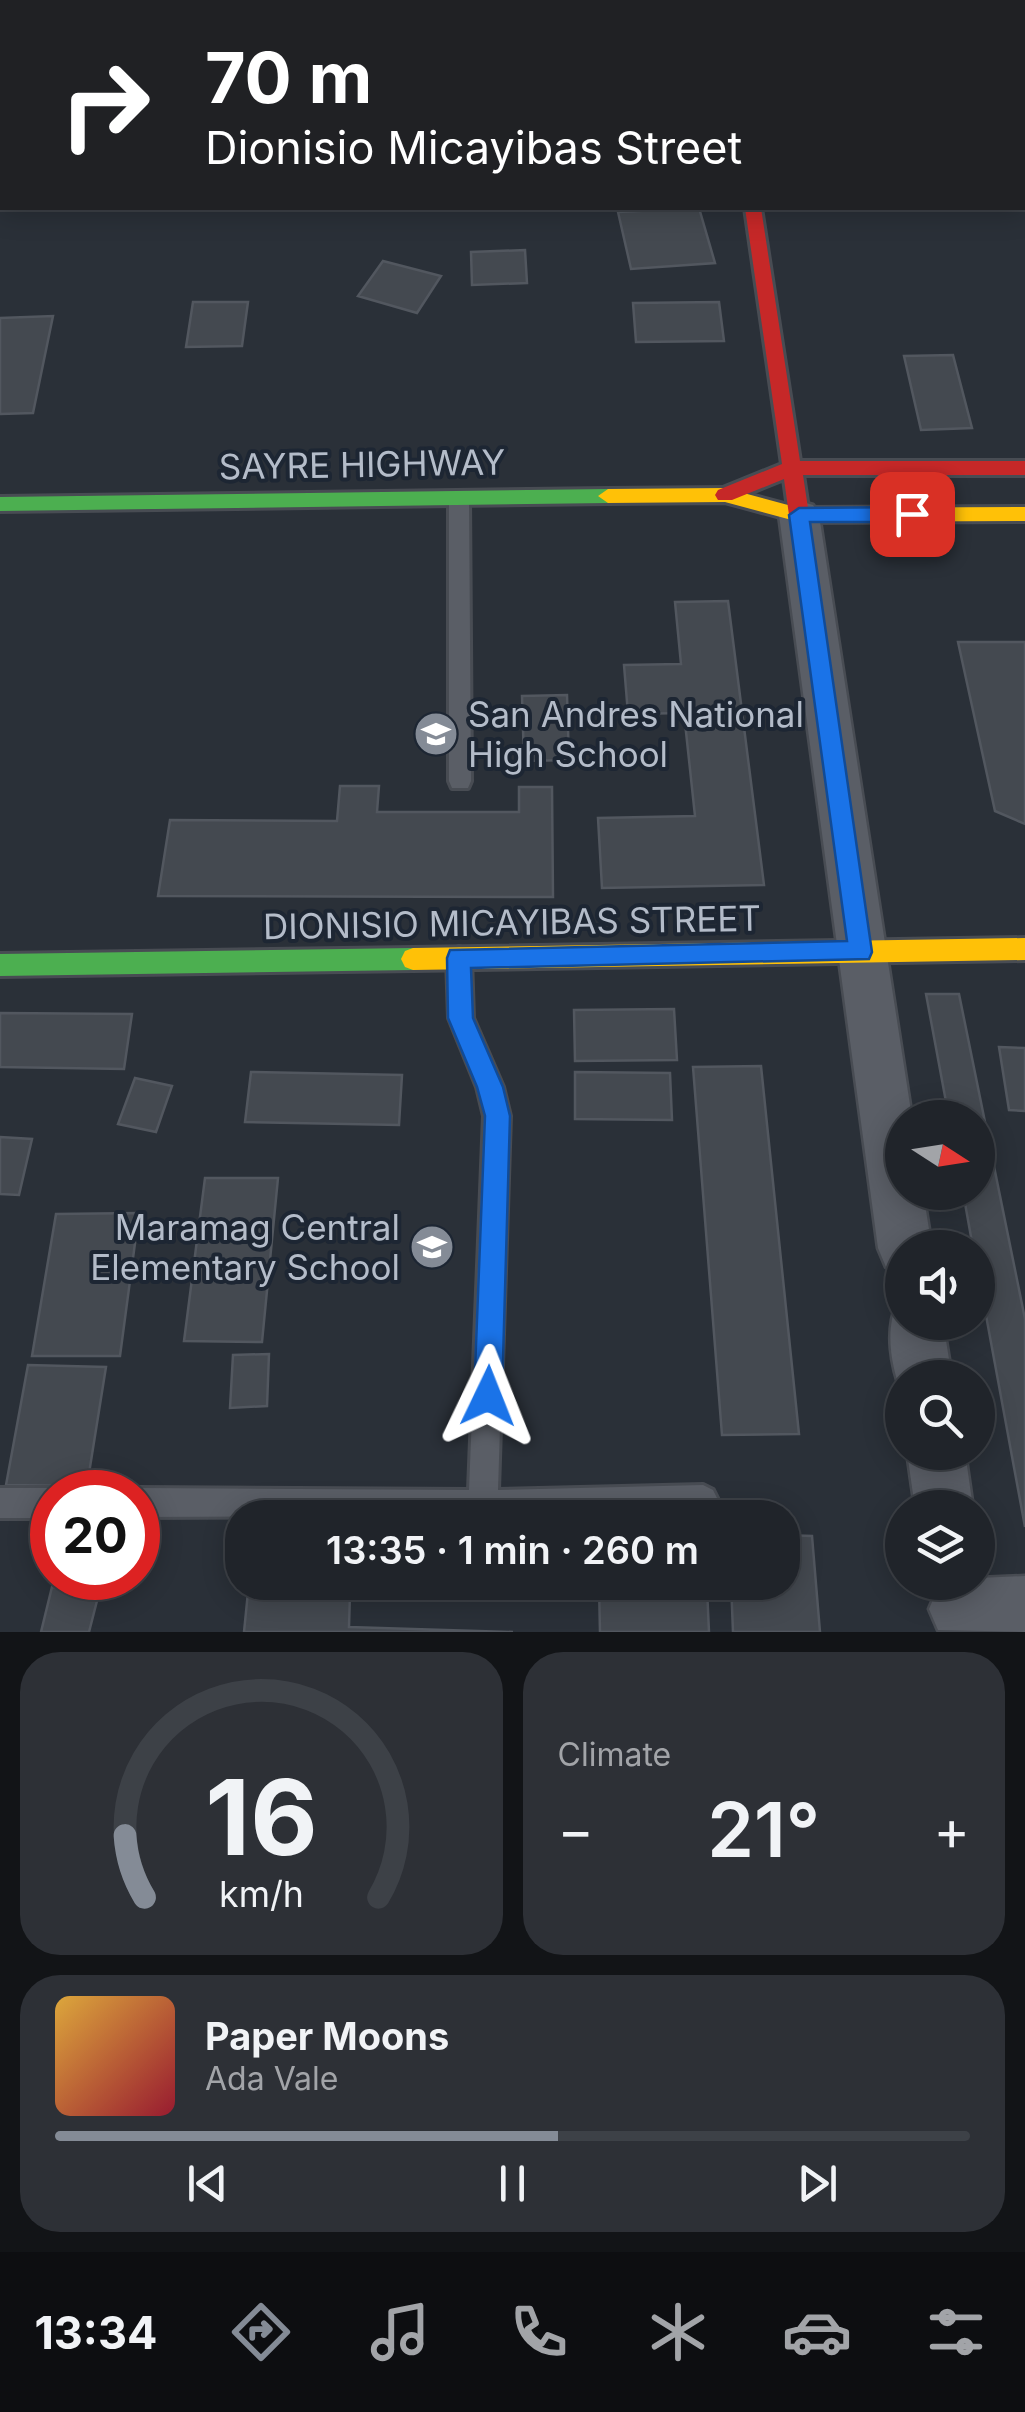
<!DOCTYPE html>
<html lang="en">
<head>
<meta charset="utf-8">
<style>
	body { margin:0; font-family:Inter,sans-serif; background:#2d3036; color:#f1f3f6; height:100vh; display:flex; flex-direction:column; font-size:38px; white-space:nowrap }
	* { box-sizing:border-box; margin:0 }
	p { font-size:32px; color:#a2a4a8 }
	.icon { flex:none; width:55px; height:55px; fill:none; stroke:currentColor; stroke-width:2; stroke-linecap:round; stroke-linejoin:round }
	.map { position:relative; height:1632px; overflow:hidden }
	.sheet { display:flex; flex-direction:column; gap:20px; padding:20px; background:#121417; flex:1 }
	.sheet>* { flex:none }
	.top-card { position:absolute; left:0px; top:0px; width:1025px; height:210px; box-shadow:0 5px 25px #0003,0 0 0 2px #3d4147; background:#202124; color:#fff; overflow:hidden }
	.needle { width:65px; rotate:102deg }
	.fabs { position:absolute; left:885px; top:1100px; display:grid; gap:20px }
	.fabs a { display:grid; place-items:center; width:110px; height:110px; border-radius:50%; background:#20242a; box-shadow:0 5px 25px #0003,0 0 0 2px #3d4147; font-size:50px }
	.speed { position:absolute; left:30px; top:1470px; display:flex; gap:20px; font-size:50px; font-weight:700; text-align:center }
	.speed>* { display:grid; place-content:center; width:130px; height:130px; border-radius:50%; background:#20242a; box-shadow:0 5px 25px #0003,0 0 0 2px #3d4147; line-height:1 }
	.speed .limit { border:15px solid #d22; background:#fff; color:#111 }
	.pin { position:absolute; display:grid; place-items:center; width:85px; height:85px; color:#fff; margin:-42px; border-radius:20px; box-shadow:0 5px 15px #0006 }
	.me { position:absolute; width:110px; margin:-55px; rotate:2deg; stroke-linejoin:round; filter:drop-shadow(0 0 8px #0008) }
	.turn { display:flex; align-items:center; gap:35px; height:210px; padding:0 40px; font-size:45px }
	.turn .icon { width:130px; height:130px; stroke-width:2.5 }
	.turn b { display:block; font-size:70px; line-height:85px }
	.big { font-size:75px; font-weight:600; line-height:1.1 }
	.sheet .widget { flex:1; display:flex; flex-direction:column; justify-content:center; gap:15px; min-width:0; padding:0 35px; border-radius:40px; background:#2d3036 }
	.sheet .dial { align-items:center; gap:0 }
	.dial svg { height:260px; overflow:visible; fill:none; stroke:#3d4147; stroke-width:7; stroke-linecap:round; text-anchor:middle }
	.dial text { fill:#f1f3f6; stroke:none }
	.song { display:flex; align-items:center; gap:30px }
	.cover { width:120px; height:120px; border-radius:15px; background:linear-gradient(135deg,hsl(40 70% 55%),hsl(350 70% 35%)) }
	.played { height:10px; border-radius:5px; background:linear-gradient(90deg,#848b96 55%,#3d4147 55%) }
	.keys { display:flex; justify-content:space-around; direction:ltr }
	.heat { display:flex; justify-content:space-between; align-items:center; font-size:55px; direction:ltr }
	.sheet .tiles { flex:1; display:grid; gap:20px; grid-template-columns:1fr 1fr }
	.widget:last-child { grid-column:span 2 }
	.trip { position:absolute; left:225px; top:1500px; width:575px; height:100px; border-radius:40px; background:#20242a; box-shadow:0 5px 25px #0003,0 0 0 2px #3d4147; font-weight:600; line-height:100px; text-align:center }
	.menu { display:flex; height:160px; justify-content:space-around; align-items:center; background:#0d0e11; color:#a2a4a8 }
	.menu .icon { width:70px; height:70px }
	.menu .selected { color:#848b96 }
	.menu b { font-size:45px; color:#f1f3f6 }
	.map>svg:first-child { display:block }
</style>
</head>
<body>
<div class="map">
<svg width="1025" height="1632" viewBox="0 0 1025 1632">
	<rect width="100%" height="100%" fill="#2a3038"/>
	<path fill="#444950" stroke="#52575f" stroke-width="2.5" d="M 892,0 L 1020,0 L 1021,2 L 893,2 Z
		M 699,208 L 715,263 L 631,269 L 618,212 Z
		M 525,250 L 527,283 L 472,285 L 471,252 Z
		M 383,261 L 441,276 L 417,313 L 358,296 Z
		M 193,302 L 248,302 L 242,346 L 186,347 Z
		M 719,302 L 724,341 L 636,342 L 633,303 Z
		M 53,316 L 33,413 L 0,414 L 0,318 Z
		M 953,355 L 972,428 L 921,430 L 904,356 Z
		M 728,601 L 764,885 L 602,888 L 598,818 L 695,816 L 684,713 L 628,714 L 624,665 L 681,664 L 675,602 Z
		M 958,642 L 1025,642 L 1025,824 L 995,811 Z
		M 567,695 L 569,760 L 524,761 L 522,696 Z
		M 340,786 L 379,786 L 377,812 L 519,812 L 519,787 L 552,787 L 553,897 L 158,896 L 170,820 L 337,821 Z
		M 926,994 L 959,994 L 1025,1319 L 1025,1527 L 978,1272 L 978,1248 L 973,1248 L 963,1192 L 978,1192 L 978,1118 L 949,1118 Z
		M 674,1009 L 677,1060 L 575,1061 L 574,1010 Z
		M 0,1013 L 132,1014 L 124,1069 L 0,1067 Z
		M 999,1047 L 1025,1048 L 1025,1111 L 1009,1110 Z
		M 761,1066 L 799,1434 L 722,1435 L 693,1067 Z
		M 251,1072 L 402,1075 L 399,1125 L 245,1122 Z
		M 575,1072 L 670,1073 L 672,1120 L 575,1119 Z
		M 135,1078 L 172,1086 L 156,1132 L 118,1124 Z
		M 0,1137 L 32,1139 L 19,1195 L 0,1194 Z
		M 205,1178 L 278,1178 L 262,1342 L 184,1341 Z
		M 139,1213 L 120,1356 L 32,1356 L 56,1214 Z
		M 269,1354 L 267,1406 L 230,1408 L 233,1355 Z
		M 28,1365 L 106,1367 L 87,1486 L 6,1485 Z
		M 782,1535 L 812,1536 L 820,1632 L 733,1632 L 731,1582 L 782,1582 Z
		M 599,1586 L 707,1588 L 709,1632 L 600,1632 Z
		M 52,1587 L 99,1593 L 89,1632 L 41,1632 Z
		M 248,1592 L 350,1593 L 349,1627 L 513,1632 L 244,1632 Z"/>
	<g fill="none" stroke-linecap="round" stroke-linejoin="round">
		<defs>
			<path id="lane" d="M 861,0 L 875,0 L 876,2 L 862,2 Z
				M 1022,52 L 1025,52 L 1025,62 L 1022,62 Z
				M 1022,114 L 1025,114 L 1025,124 L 1022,124 Z
				M 459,491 L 469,498 L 471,781 L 468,788 L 452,788 L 449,781 L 449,498 Z
				M 459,947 L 467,950 L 471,958 L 473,1018 L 503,1087 L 510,1116 L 498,1490 L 703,1485 L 713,1490 L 718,1500 L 713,1510 L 703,1515 L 138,1517 L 138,1492 L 128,1492 L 138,1488 L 469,1490 L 484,1116 L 477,1087 L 449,1018 L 447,958 L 451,950 Z
				M 0,1488 L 52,1488 L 62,1492 L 52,1492 L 52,1518 L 0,1518 Z"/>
			<path id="street" d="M 2,127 L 2,155 L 0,156 L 0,128 Z
				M 799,501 L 813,505 L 819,515 L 912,1118 L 902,1118 L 902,1192 L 923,1192 L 932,1248 L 902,1248 L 902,1274 L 886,1267 L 878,1248 L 779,515 L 785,505 Z
				M 902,1300 L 902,1322 L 943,1322 L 952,1378 L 902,1378 L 902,1394 C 891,1366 885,1331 897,1303 Z
				M 907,1452 L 965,1452 L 973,1508 L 915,1508 Z
				M 1025,1576 L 1025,1632 L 938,1630 L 929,1609 L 938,1588 L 950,1582 L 978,1582 L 978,1578 Z"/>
			<path id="fast" d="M 711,0 L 725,0 L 726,2 L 712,2 Z
				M 1022,175 L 1025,175 L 1025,185 L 1022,185 Z
				M 608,489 L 618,496 L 608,503 L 0,511 L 0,497 Z
				M 413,948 L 421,951 L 425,959 L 421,967 L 413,970 L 0,976 L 0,954 Z"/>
			<path id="slow" d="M 0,194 L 2,194 L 2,204 L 0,204 Z
				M 725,488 L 799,508 L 1025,507 L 1025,521 L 799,522 L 725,502 L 608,503 L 598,496 L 608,489 Z
				M 1025,938 L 1025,960 L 413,970 L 405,967 L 401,959 L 405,951 L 413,948 Z"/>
			<path id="jam" d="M 745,208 L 761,208 L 800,461 L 1025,461 L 1025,475 L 803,475 L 809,515 L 799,522 L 789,515 L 784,479 L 732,500 L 718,500 L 715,495 L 718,490 L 782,464 Z"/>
		</defs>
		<use href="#lane" stroke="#484c53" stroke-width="6"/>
		<use href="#street" stroke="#484c53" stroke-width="5"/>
		<use href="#fast" stroke="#484c53" stroke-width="6"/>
		<use href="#slow" stroke="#484c53" stroke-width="6"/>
		<use href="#jam" stroke="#484c53" stroke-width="6"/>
		<use href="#lane" fill="#5a5e66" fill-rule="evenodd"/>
		<use href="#street" fill="#5a5e66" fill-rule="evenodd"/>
		<use href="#fast" fill="#4caf50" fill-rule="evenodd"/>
		<use href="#slow" fill="#ffc107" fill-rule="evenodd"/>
		<use href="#jam" fill="#c62828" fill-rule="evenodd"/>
	</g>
	<path fill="#1a73e8" stroke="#114b97" stroke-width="2.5" d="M 912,507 L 922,514 L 912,522 L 810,522 L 872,952 L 869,959 L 471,968 L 473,1018 L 503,1087 L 510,1116 L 502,1396 L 498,1406 L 488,1410 L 478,1406 L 474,1396 L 485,1116 L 477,1087 L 448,1018 L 447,958 L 450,950 L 847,941 L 789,515 L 799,508 Z"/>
	<defs>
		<symbol id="school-disc" viewBox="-11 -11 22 22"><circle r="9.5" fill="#848b96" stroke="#1d2633"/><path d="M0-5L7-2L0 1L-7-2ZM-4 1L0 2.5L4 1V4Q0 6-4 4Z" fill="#fff"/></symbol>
	</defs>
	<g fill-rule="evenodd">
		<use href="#school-disc" x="411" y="709" width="50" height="50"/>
		<use href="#school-disc" x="407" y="1222" width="50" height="50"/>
	</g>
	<g text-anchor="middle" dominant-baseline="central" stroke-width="8" stroke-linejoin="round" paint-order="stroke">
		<g font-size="35" fill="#b4bcc9" stroke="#1d2633">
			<text transform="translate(362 464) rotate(-1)">SAYRE HIGHWAY</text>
			<text transform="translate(512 922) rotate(-1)">DIONISIO MICAYIBAS STREET</text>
		</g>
		<g font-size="35" fill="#b4bcc9" stroke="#1d2633" text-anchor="start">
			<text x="468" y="714">San Andres National<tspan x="468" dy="40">High School</tspan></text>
			<text x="400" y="1227" text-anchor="end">Maramag Central<tspan x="400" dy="40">Elementary School</tspan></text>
		</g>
	</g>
</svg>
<div class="fabs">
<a><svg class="needle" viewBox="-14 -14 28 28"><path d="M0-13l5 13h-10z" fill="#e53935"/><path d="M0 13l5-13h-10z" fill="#a2a4a8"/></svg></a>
<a><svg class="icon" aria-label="sound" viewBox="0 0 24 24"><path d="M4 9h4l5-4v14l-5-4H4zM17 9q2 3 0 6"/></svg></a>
<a><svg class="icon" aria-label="search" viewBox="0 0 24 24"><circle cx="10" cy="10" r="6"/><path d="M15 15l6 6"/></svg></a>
<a><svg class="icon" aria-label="layers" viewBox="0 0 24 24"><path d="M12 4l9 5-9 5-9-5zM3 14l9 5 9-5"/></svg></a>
</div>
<div class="speed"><div class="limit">20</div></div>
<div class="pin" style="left:912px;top:514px;background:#d93025"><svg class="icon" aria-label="arrive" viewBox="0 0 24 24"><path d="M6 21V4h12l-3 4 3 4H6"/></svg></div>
<svg class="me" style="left:488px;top:1396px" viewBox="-20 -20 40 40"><path d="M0-17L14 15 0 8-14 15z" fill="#1a73e8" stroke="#fff" stroke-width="4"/></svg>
<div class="trip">13:35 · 1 min · 260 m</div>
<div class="top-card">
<div class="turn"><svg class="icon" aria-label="right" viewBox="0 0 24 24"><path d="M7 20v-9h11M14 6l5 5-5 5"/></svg><div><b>70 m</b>Dionisio Micayibas Street</div></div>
</div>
</div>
<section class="sheet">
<div class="tiles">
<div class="widget dial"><svg viewBox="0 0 100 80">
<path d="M14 69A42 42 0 1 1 86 69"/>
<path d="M14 69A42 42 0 0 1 8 50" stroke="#848b96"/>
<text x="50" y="56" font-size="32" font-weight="700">16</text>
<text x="50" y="72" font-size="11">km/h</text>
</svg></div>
<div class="widget"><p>Climate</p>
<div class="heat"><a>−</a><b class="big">21°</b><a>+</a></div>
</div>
<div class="widget">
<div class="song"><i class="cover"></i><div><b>Paper Moons</b><p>Ada Vale</p></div></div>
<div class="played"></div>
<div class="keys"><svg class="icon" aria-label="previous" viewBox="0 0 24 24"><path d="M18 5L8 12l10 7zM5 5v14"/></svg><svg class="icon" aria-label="pause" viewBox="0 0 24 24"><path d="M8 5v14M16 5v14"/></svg><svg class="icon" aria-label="next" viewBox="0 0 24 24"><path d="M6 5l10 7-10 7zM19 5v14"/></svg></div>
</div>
</div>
</section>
<nav class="menu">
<b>13:34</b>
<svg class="icon selected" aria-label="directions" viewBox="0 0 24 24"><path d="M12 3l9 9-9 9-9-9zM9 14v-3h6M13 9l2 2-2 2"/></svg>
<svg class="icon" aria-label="music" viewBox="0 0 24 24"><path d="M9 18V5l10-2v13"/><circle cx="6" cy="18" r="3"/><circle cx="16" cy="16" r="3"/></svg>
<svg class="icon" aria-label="phone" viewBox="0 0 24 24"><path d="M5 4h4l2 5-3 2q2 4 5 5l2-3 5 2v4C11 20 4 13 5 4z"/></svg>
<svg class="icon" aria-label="climate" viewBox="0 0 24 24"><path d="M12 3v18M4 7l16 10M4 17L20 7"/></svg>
<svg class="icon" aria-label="car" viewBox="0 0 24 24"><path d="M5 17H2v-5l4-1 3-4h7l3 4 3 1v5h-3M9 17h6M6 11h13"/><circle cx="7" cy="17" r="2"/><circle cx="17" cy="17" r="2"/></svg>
<svg class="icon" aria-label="filters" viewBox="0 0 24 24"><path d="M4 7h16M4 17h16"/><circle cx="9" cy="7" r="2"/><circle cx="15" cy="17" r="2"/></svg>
</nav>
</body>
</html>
